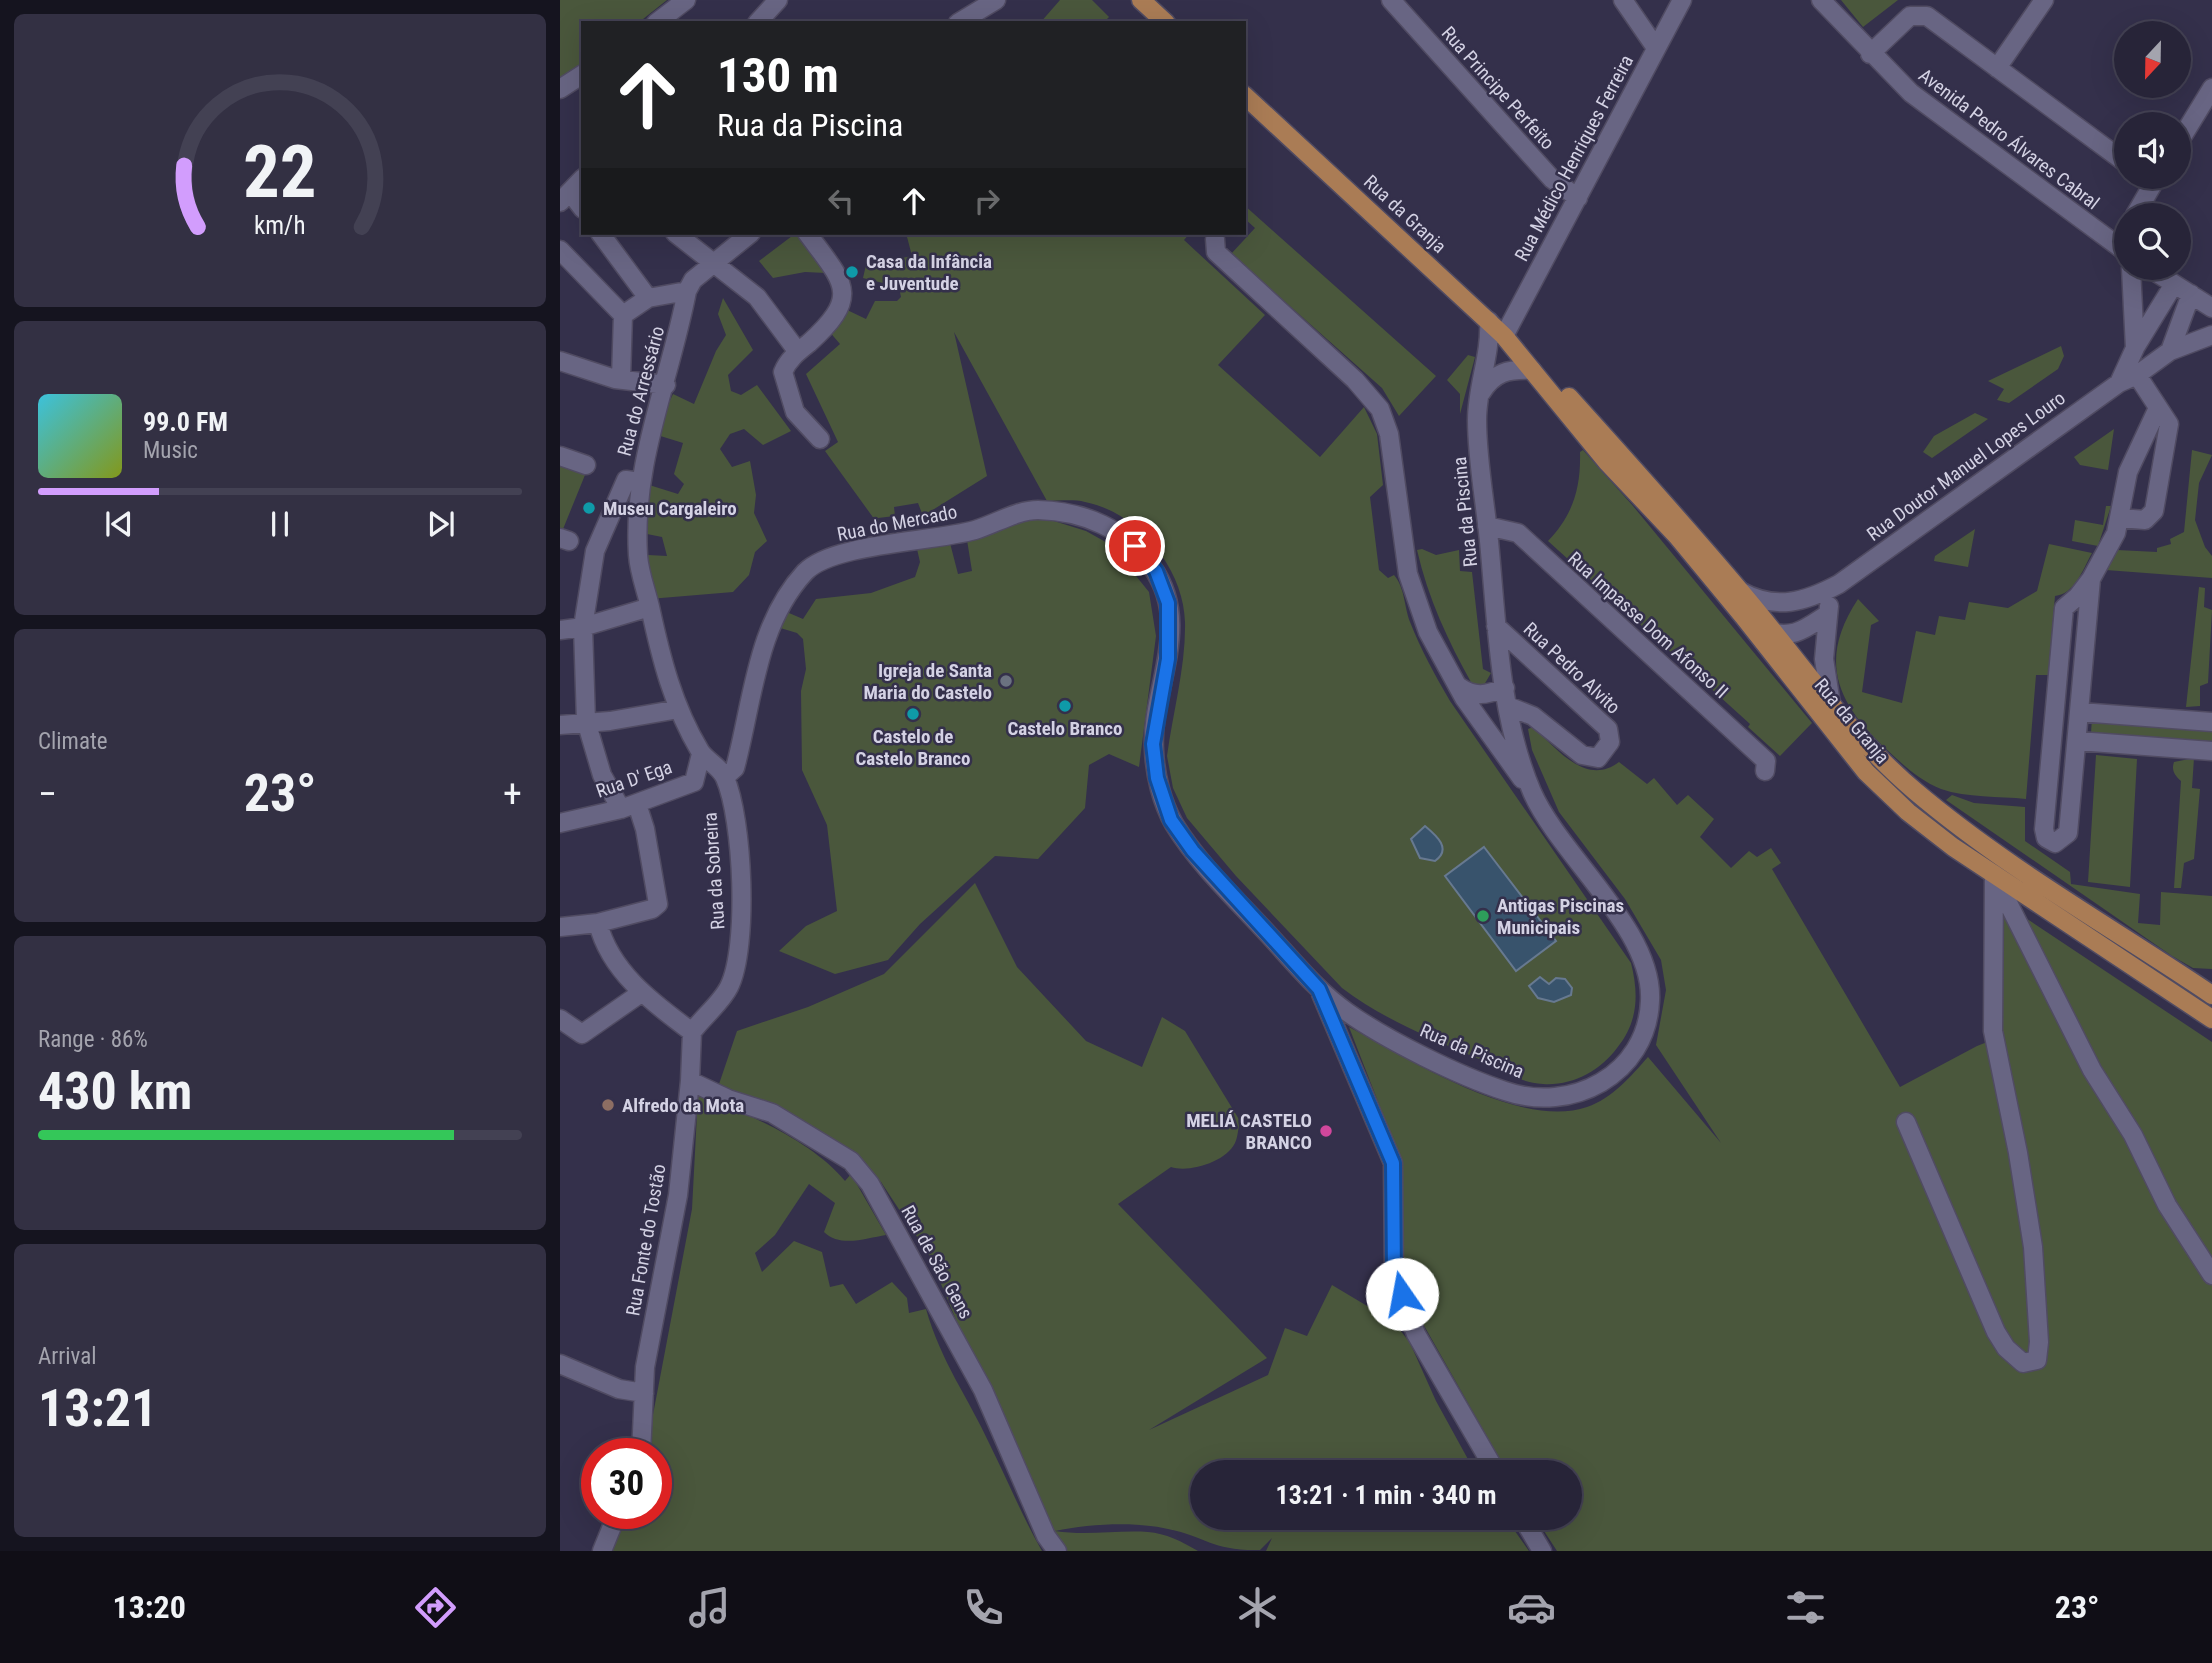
<!DOCTYPE html>
<html lang="en">
<head>
<meta charset="utf-8">
<style>
	body { margin:0; font-family:"Roboto Condensed",sans-serif; background:#333043; color:#f1f3f6; height:100vh; display:flex; flex-direction:column; font-size:26px; white-space:nowrap }
	* { box-sizing:border-box; margin:0 }
	p { font-size:23px; color:#a4a4ae }
	.icon { flex:none; width:38px; height:38px; fill:none; stroke:currentColor; stroke-width:2; stroke-linecap:round; stroke-linejoin:round }
	.map { position:relative; flex:1; overflow:hidden }
	.side { display:flex; flex-direction:column; gap:14px; padding:14px; background:#15141f; width:560px }
	.side>* { flex:none }
	.guide { position:absolute; left:21px; top:21px; width:665px; height:214px; border-radius:0px; box-shadow:0 7px 28px #0002,0 0 0 2px #434153; background:#202124; color:#fff; overflow:hidden }
	.needle { width:46px; rotate:202deg }
	.buttons { position:absolute; left:1554px; top:21px; display:grid; gap:14px }
	.buttons a { display:grid; place-items:center; width:77px; height:77px; border-radius:50%; background:#272438; box-shadow:0 7px 28px #0002,0 0 0 2px #434153; font-size:35px }
	.speed { position:absolute; left:21px; top:1438px; display:flex; gap:14px; font-size:35px; font-weight:700; text-align:center }
	.speed>* { display:grid; place-content:center; width:91px; height:91px; border-radius:50%; background:#272438; box-shadow:0 7px 28px #0002,0 0 0 2px #434153; line-height:1 }
	.speed .limit { border:10px solid #d22; background:#fff; color:#111 }
	.pin { position:absolute; display:grid; place-items:center; width:60px; height:60px; color:#fff; margin:-30px; border:4px solid #fff; border-radius:50%; box-shadow:0 2px 7px #0007 }
	.me { position:absolute; width:77px; margin:-38px; rotate:348deg; stroke-linejoin:round; filter:drop-shadow(0 0 5px #0008) }
	.turn { display:flex; align-items:center; gap:24px; height:147px; padding:0 21px; font-size:32px }
	.turn .icon { width:91px; height:91px; stroke-width:2.5 }
	.turn b { display:block; font-size:49px; line-height:60px }
	.lanes { display:flex; align-items:center; height:66px; padding:0 21px; background:#0003; justify-content:center; gap:35px; direction:ltr }
	.lanes .off { opacity:.35 }
	.big { font-size:52px; font-weight:700; line-height:1.1 }
	.side .widget { flex:1; display:flex; flex-direction:column; justify-content:center; gap:10px; min-width:0; padding:0 24px; border-radius:10px; background:#333043 }
	.side .dial { align-items:center; gap:0 }
	.dial svg { height:182px; overflow:visible; fill:none; stroke:#434153; stroke-width:7; stroke-linecap:round; text-anchor:middle }
	.dial text { fill:#f1f3f6; stroke:none }
	.song { display:flex; align-items:center; gap:21px }
	.cover { width:84px; height:84px; border-radius:10px; background:linear-gradient(135deg,hsl(190 70% 55%),hsl(70 70% 35%)) }
	.played { height:7px; border-radius:4px; background:linear-gradient(90deg,#d29dfd 25%,#434153 25%) }
	.keys { display:flex; justify-content:space-around; direction:ltr }
	.heat { display:flex; justify-content:space-between; align-items:center; font-size:38px; direction:ltr }
	.charge { height:10px; border-radius:5px; background:linear-gradient(90deg,#34c759 86%,#434153 0) }
	.trip { position:absolute; left:630px; top:1460px; width:392px; height:70px; border-radius:35px; background:#272438; box-shadow:0 7px 28px #0002,0 0 0 2px #434153; font-weight:700; line-height:70px; text-align:center }
	.tabs { display:flex; height:112px; justify-content:space-around; align-items:center; background:#100e16; color:#a4a4ae }
	.tabs .icon { width:49px; height:49px }
	.tabs .active { color:#d29dfd }
	.tabs b { font-size:32px; color:#f1f3f6 }
	main { display:flex; flex:1; min-height:0 }
	.map>svg:first-child { display:block }
</style>
</head>
<body>
<main>
<section class="side">
<div class="widget dial"><svg viewBox="0 0 100 80">
<path d="M14 69A42 42 0 1 1 86 69"/>
<path d="M14 69A42 42 0 0 1 8 42" stroke="#d29dfd"/>
<text x="50" y="56" font-size="32" font-weight="700">22</text>
<text x="50" y="72" font-size="11">km/h</text>
</svg></div>
<div class="widget">
<div class="song"><i class="cover"></i><div><b>99.0 FM</b><p>Music</p></div></div>
<div class="played"></div>
<div class="keys"><svg class="icon" aria-label="previous" viewBox="0 0 24 24"><path d="M18 5L8 12l10 7zM5 5v14"/></svg><svg class="icon" aria-label="pause" viewBox="0 0 24 24"><path d="M8 5v14M16 5v14"/></svg><svg class="icon" aria-label="next" viewBox="0 0 24 24"><path d="M6 5l10 7-10 7zM19 5v14"/></svg></div>
</div>
<div class="widget"><p>Climate</p>
<div class="heat"><a>−</a><b class="big">23°</b><a>+</a></div>
</div>
<div class="widget"><p>Range · 86%</p><b class="big">430 km</b><div class="charge"></div></div>
<div class="widget"><p>Arrival</p><b class="big">13:21</b></div>
</section>
<div class="map">
<svg width="1652" height="1551" viewBox="0 0 1652 1551">
	<rect width="100%" height="100%" fill="#34304b"/>
	<path fill="#4a573c" d="M 0,0 L 107,0 L 78,23 L 23,23 L 23,65 L 0,81 Z
		M 500,0 L 532,0 L 549,17 L 543,23 L 480,23 Z
		M 1281,0 L 1338,0 L 1303,27 Z
		M 684,205 L 876,376 L 839,416 L 822,388 L 671,254 L 695,228 L 684,218 Z
		M 236,233 L 240,233 L 266,273 L 245,272 L 213,278 L 199,261 Z
		M 346,233 L 630,233 L 624,240 L 705,315 L 658,365 L 760,457 L 804,407 L 817,434 L 823,485 L 810,497 L 819,570 L 828,578 L 834,575 C 845,588 844,606 850,622 C 861,650 875,675 890,701 L 1071,963 C 1079,995 1078,1022 1057,1048 C 1040,1071 1012,1086 983,1084 C 956,1082 942,1069 919,1059 C 872,1039 823,1019 782,988 L 676,876 L 627,818 L 613,788 L 607,756 C 613,712 626,666 625,622 C 624,569 578,512 525,502 C 513,499 499,501 487,501 L 394,332 L 427,476 L 363,516 L 358,503 L 334,507 L 335,516 L 318,518 L 320,527 L 265,451 L 278,442 L 246,374 L 280,344 L 268,330 L 285,309 L 306,319 L 315,301 L 337,301 L 341,297 L 339,287 L 303,278 L 306,265 L 352,256 Z
		M 163,298 L 193,350 L 168,375 L 171,391 L 181,395 L 197,385 L 231,431 L 203,445 L 184,429 L 170,434 L 160,449 L 172,467 L 190,461 L 196,495 L 194,513 L 207,541 L 195,552 L 189,575 L 173,592 L 89,599 L 88,555 L 107,556 L 102,537 L 87,534 L 86,484 L 118,494 L 124,484 L 114,474 L 123,443 L 94,434 L 113,394 L 134,404 L 156,351 L 166,335 L 158,314 Z
		M 1501,346 L 1504,356 L 1498,369 L 1449,403 L 1437,400 L 1444,389 L 1428,381 Z
		M 908,355 L 915,357 L 900,414 L 900,394 L 887,380 Z
		M 1415,413 L 1428,419 L 1372,458 L 1363,452 L 1374,436 Z
		M 1554,429 L 1548,470 L 1520,465 L 1514,457 Z
		M 1023,450 L 1073,506 L 1252,723 L 1220,756 L 1188,727 L 1190,724 L 988,541 C 1013,515 1021,488 1020,452 Z
		M 1632,450 L 1652,455 L 1639,483 L 1635,520 L 1645,547 L 1652,556 L 1652,578 L 1546,570 L 1557,550 L 1597,552 L 1597,548 L 1611,544 L 1610,539 L 1624,532 Z
		M 0,465 L 25,475 L 1,534 L 0,534 Z
		M 1546,506 L 1551,506 L 1538,546 L 1512,541 L 1515,520 L 1543,525 Z
		M 478,516 L 526,531 L 551,545 L 589,592 L 596,636 L 579,767 L 549,754 L 529,765 L 525,808 L 478,859 L 435,856 L 360,924 L 328,960 L 275,974 L 219,951 L 246,926 L 277,911 L 267,825 L 242,770 L 241,691 L 246,669 L 243,639 L 237,633 L 217,627 L 222,610 L 243,619 L 256,599 L 311,593 L 355,577 L 360,562 L 357,549 L 390,543 L 398,574 L 412,571 L 407,540 Z
		M 1415,529 L 1408,567 L 1374,561 L 1375,556 Z
		M 1489,544 L 1532,553 C 1523,569 1515,594 1495,596 L 1488,675 L 1476,675 L 1466,799 C 1439,796 1407,798 1381,789 C 1359,780 1342,764 1325,748 C 1276,702 1258,660 1298,599 L 1319,621 L 1311,625 L 1302,692 L 1342,703 L 1356,631 L 1375,635 L 1379,616 L 1405,620 L 1409,602 L 1448,608 L 1477,591 Z
		M 862,549 L 876,555 L 899,550 L 900,571 L 912,572 L 923,669 L 931,673 L 924,685 L 912,684 C 888,641 868,598 857,550 Z
		M 1639,587 L 1645,588 L 1644,607 L 1652,610 L 1648,683 L 1640,686 L 1640,706 L 1626,707 Z
		M 1532,718 L 1652,728 L 1652,742 L 1531,733 Z
		M 973,727 C 997,749 1026,787 1059,762 L 1087,784 L 1094,778 L 1117,805 L 1128,795 L 1154,819 L 1140,837 L 1171,868 L 1189,851 L 1197,857 L 1211,848 L 1221,863 L 1212,869 L 1340,1087 L 1417,1046 L 1440,1037 L 1440,901 L 1652,1042 L 1652,1551 L 997,1551 L 975,1517 L 1010,1517 L 1010,1472 L 947,1472 L 858,1315 L 841,1275 L 843,1166 L 789,1027 C 848,1058 959,1130 1027,1107 C 1053,1098 1071,1076 1088,1057 L 1161,1143 L 1096,1045 L 1106,990 L 1101,960 L 1065,899 L 999,812 L 972,750 L 968,729 Z
		M 1536,755 L 1577,759 L 1570,887 L 1528,882 Z
		M 1634,758 L 1632,788 L 1640,789 L 1634,859 L 1624,863 L 1621,888 L 1614,888 L 1621,781 C 1615,776 1611,770 1614,762 Z
		M 1392,795 L 1414,803 L 1465,807 L 1465,841 L 1510,872 L 1511,884 L 1580,894 L 1578,923 L 1600,925 L 1601,892 L 1652,896 L 1652,969 L 1633,968 L 1612,956 L 1386,800 Z
		M 415,883 L 457,967 L 526,1041 L 582,1067 L 602,1017 L 625,1031 L 680,1121 C 678,1128 678,1137 675,1143 C 666,1162 629,1173 611,1167 L 558,1204 L 707,1358 L 589,1430 L 708,1375 L 725,1328 L 747,1336 L 772,1285 L 834,1322 L 850,1343 L 876,1401 L 915,1472 L 642,1472 L 642,1517 L 945,1517 L 969,1551 L 706,1551 L 712,1538 L 700,1550 C 652,1551 647,1537 608,1529 C 574,1521 529,1524 495,1531 C 526,1536 557,1530 588,1532 C 605,1533 623,1542 638,1551 L 506,1551 L 491,1531 L 486,1536 L 369,1255 L 321,1182 L 257,1138 L 157,1090 L 177,1031 L 248,1007 L 324,974 Z
		M 138,1095 C 187,1113 252,1141 285,1181 L 291,1174 L 326,1235 C 307,1238 280,1248 264,1232 L 275,1203 L 249,1184 L 215,1235 L 195,1253 L 202,1272 L 234,1241 L 262,1252 L 270,1287 L 283,1284 L 296,1304 L 332,1282 L 347,1298 L 349,1313 L 366,1309 C 381,1362 408,1397 430,1445 C 448,1481 462,1516 482,1551 L 42,1551 L 57,1514 L 96,1514 L 96,1454 L 83,1454 L 88,1441 L 132,1209 Z"/>
	<path fill="#38536c" stroke="#677990" stroke-width="2" d="M 865,826 C 877,836 892,849 875,861 L 860,858 L 851,839 Z
		M 924,847 L 996,941 L 956,971 L 885,876 Z
		M 980,977 L 989,984 L 996,978 L 1005,979 L 1012,988 L 1011,995 L 994,1002 L 978,998 L 969,986 Z"/>
	<g fill="none" stroke-linecap="round" stroke-linejoin="round">
		<defs>
			<path id="minor" d="M 831,0 L 992,179 L 1018,198
				M 1063,0 L 1096,48
				M 1261,0 L 1351,93 L 1566,252
				M 96,23 L 126,0
				M 197,23 L 218,0
				M 398,23 L 436,0
				M 1310,54 L 1350,16 L 1367,16 L 1566,163
				M 1437,68 L 1484,0
				M 0,89 L 23,74
				M 1619,142 L 1652,88
				M 10,192 L 23,209
				M 0,202 L 23,178
				M 1575,215 L 1597,177
				M 40,233 L 88,298
				M 115,233 L 197,297 L 238,352
				M 247,233 C 284,283 302,295 249,343 C 239,351 228,359 223,372 L 235,412 L 260,439
				M 655,239 L 656,252 L 795,380 L 820,409 L 829,434 L 848,574 L 868,632 L 904,698 L 962,779
				M 0,250 L 63,315
				M 1589,268 L 1652,308
				M 944,336 L 1122,0
				M 1576,346 L 1614,284
				M 1610,351 L 1652,335
				M 0,361 L 55,379 L 106,385
				M 61,378 L 63,315 L 88,298 L 127,291
				M 1559,383 L 1575,348 L 1571,268
				M 921,393 C 934,372 948,369 972,370
				M 0,456 L 26,465
				M 1560,518 L 1585,520 L 1594,511 L 1609,424 L 1577,375
				M 927,526 L 958,533 L 1206,761 L 1205,771
				M 0,538 L 9,541
				M 1531,579 L 1508,833 L 1495,843 L 1486,838 L 1484,829 L 1504,608 L 1518,596 L 1531,579 L 1556,533 L 1568,472 L 1597,410
				M 1180,591 C 1216,611 1245,602 1279,584 L 1559,383 L 1577,375 L 1610,351 L 1631,294
				M 1269,606 L 1264,659 L 1271,704
				M 936,626 L 1048,729 L 1050,742 L 1038,758 L 1022,755 L 973,716 L 948,706
				M 0,630 L 23,627 L 90,607
				M 1204,631 C 1235,639 1243,630 1268,614
				M 898,686 C 915,698 926,695 945,688
				M 1520,712 L 1652,722
				M 0,725 L 50,721 L 119,709
				M 1518,741 L 1652,751
				M 165,777 L 175,768 C 193,701 196,625 245,572 C 273,543 373,542 415,530 C 435,524 457,510 478,510 C 524,511 566,529 592,567 C 634,626 590,689 594,750 C 595,775 602,803 614,824 C 639,865 676,899 708,934 C 733,961 757,991 787,1012 C 826,1040 899,1076 945,1091 C 1011,1114 1087,1075 1090,1001 C 1094,930 1000,856 972,792 C 939,715 937,624 929,541 C 925,501 917,460 917,420 C 917,386 931,355 929,321
				M 61,809 L 42,775 L 26,721 L 23,627 L 35,551 L 66,480 L 80,482
				M 0,823 L 61,809 L 134,782 L 141,754
				M 1437,881 L 1532,1070 L 1573,1135 L 1607,1205 L 1652,1275
				M 38,923 C 50,972 93,1003 132,1032
				M 0,927 L 38,923 L 92,909 L 98,904 L 85,829 L 77,804
				M 761,994 L 833,1163 L 834,1275 L 856,1334 L 936,1472
				M 0,1019 L 22,1034 L 81,993
				M 132,1032 C 143,1017 161,1003 169,987 C 189,947 183,819 165,778 C 160,766 146,761 140,751 C 113,706 101,658 90,607 C 86,590 79,572 78,555 C 72,463 110,380 127,291 L 133,280 L 191,233
				M 130,1081 L 168,1099 L 212,1113 L 291,1161 L 310,1184 L 423,1390 L 486,1536 L 497,1551
				M 1346,1122 L 1436,1332 L 1446,1348 L 1463,1363 L 1477,1360 L 1479,1342 L 1473,1247 L 1458,1153 L 1433,1031 L 1434,874
				M 0,1364 L 59,1389 L 84,1393
				M 81,1454 L 85,1367 L 118,1195 L 130,1081 L 132,1032
				M 962,1517 L 982,1551
				M 42,1551 L 57,1514"/>
			<path id="major" d="M 581,0 L 606,23
				M 684,95 L 944,336 L 1047,462 L 1117,536 L 1183,616 L 1306,772 L 1348,812 L 1393,847 L 1652,1019
				M 1009,397 C 1071,466 1132,533 1191,604 C 1244,668 1291,737 1355,791 C 1447,869 1553,928 1652,995"/>
		</defs>
		<use href="#minor" stroke="#504b62" stroke-width="21"/>
		<use href="#major" stroke="#504b62" stroke-width="21"/>
		<use href="#minor" stroke="#686583" stroke-width="18"/>
		<use href="#major" stroke="#aa7c55" stroke-width="18"/>
	</g>
	<g fill="none" stroke-linecap="round" stroke-linejoin="round">
		<defs>
			<path id="route" d="M 575,546 L 596,571 L 608,603 L 608,659 L 593,744 L 597,778 L 611,820 L 633,851 L 759,989 L 833,1163 L 834,1275 L 842,1294"/>
		</defs>
		<use href="#route" stroke="#114b97" stroke-width="18"/>
		<use href="#route" stroke="#1a73e8" stroke-width="12"/>
	</g>
	<g fill="#0f9aa8" stroke="#34304b" stroke-width="2.5">
		<circle cx="292" cy="272" r="7"/>
		<circle cx="29" cy="508" r="7"/>
		<circle cx="505" cy="706" r="7"/>
		<circle cx="353" cy="714" r="7"/>
	</g>
	<circle fill="#6b7280" stroke="#34304b" stroke-width="2.5" cx="446" cy="681" r="7"/>
	<circle fill="#2e9e5b" stroke="#34304b" stroke-width="2.5" cx="923" cy="916" r="7"/>
	<circle fill="#8d6e63" stroke="#34304b" stroke-width="2.5" cx="48" cy="1105" r="7"/>
	<circle fill="#d1479c" stroke="#34304b" stroke-width="2.5" cx="766" cy="1131" r="7"/>
	<g text-anchor="middle" dominant-baseline="central" stroke-width="5" stroke-linejoin="round" paint-order="stroke">
		<g font-size="19" fill="#d4d2e4" stroke="#34304b">
			<text transform="translate(938 88) rotate(48)">Rua Principe Perfeito</text>
			<text transform="translate(1449 139) rotate(37)">Avenida Pedro Álvares Cabral</text>
			<text transform="translate(1014 158) rotate(-62)">Rua Médico Henriques Ferreira</text>
			<text transform="translate(845 214) rotate(43)">Rua da Granja</text>
			<text transform="translate(81 391) rotate(-75)">Rua do Arressário</text>
			<text transform="translate(1406 466) rotate(-36)">Rua Doutor Manuel Lopes Louro</text>
			<text transform="translate(905 512) rotate(-96)">Rua da Piscina</text>
			<text transform="translate(337 523) rotate(-11)">Rua do Mercado</text>
			<text transform="translate(1088 625) rotate(42)">Rua Impasse Dom Afonso II</text>
			<text transform="translate(1012 668) rotate(43)">Rua Pedro Alvito</text>
			<text transform="translate(1292 721) rotate(50)">Rua da Granja</text>
			<text transform="translate(74 779) rotate(-19)">Rua D' Ega</text>
			<text transform="translate(154 871) rotate(-94)">Rua da Sobreira</text>
			<text transform="translate(912 1051) rotate(23)">Rua da Piscina</text>
			<text transform="translate(86 1240) rotate(-80)">Rua Fonte do Tostão</text>
			<text transform="translate(377 1262) rotate(61)">Rua de São Gens</text>
		</g>
		<g font-size="19" font-weight="bold" fill="#d4d2e4" stroke="#34304b" text-anchor="start">
			<text x="306" y="261">Casa da Infância<tspan x="306" dy="22">e Juventude</tspan></text>
			<text x="43" y="508">Museu Cargaleiro</text>
			<text x="432" y="670" text-anchor="end">Igreja de Santa<tspan x="432" dy="22">Maria do Castelo</tspan></text>
			<text x="505" y="728" text-anchor="middle">Castelo Branco</text>
			<text x="353" y="736" text-anchor="middle">Castelo de<tspan x="353" dy="22">Castelo Branco</tspan></text>
			<text x="937" y="905">Antigas Piscinas<tspan x="937" dy="22">Municipais</tspan></text>
			<text x="62" y="1105">Alfredo da Mota</text>
			<text x="752" y="1120" text-anchor="end">MELIÁ CASTELO<tspan x="752" dy="22">BRANCO</tspan></text>
		</g>
	</g>
</svg>
<div class="buttons">
<a><svg class="needle" viewBox="-14 -14 28 28"><path d="M0-13l5 13h-10z" fill="#e53935"/><path d="M0 13l5-13h-10z" fill="#a4a4ae"/></svg></a>
<a><svg class="icon" aria-label="sound" viewBox="0 0 24 24"><path d="M4 9h4l5-4v14l-5-4H4zM17 9q2 3 0 6"/></svg></a>
<a><svg class="icon" aria-label="search" viewBox="0 0 24 24"><circle cx="10" cy="10" r="6"/><path d="M15 15l6 6"/></svg></a>
</div>
<div class="speed"><div class="limit">30</div></div>
<div class="pin" style="left:575px;top:546px;background:#d93025"><svg class="icon" aria-label="arrive" viewBox="0 0 24 24"><path d="M6 21V4h12l-3 4 3 4H6"/></svg></div>
<svg class="me" style="left:842px;top:1294px" viewBox="-20 -20 40 40"><circle r="19" fill="#fff"/><path d="M0-13L10 11 0 6-10 11z" fill="#1a73e8"/></svg>
<div class="trip">13:21 · 1 min · 340 m</div>
<div class="guide">
<div class="turn"><svg class="icon" aria-label="ahead" viewBox="0 0 24 24"><path d="M12 20V5M6 11l6-6 6 6"/></svg><div><b>130 m</b>Rua da Piscina</div></div>
<div class="lanes"><svg class="icon off" aria-label="left" viewBox="0 0 24 24"><path d="M17 20v-9H6M10 6l-5 5 5 5"/></svg><svg class="icon" aria-label="ahead" viewBox="0 0 24 24"><path d="M12 20V5M6 11l6-6 6 6"/></svg><svg class="icon off" aria-label="right" viewBox="0 0 24 24"><path d="M7 20v-9h11M14 6l5 5-5 5"/></svg></div>
</div>
</div>
</main>
<nav class="tabs">
<b>13:20</b>
<svg class="icon active" aria-label="directions" viewBox="0 0 24 24"><path d="M12 3l9 9-9 9-9-9zM9 14v-3h6M13 9l2 2-2 2"/></svg>
<svg class="icon" aria-label="music" viewBox="0 0 24 24"><path d="M9 18V5l10-2v13"/><circle cx="6" cy="18" r="3"/><circle cx="16" cy="16" r="3"/></svg>
<svg class="icon" aria-label="phone" viewBox="0 0 24 24"><path d="M5 4h4l2 5-3 2q2 4 5 5l2-3 5 2v4C11 20 4 13 5 4z"/></svg>
<svg class="icon" aria-label="climate" viewBox="0 0 24 24"><path d="M12 3v18M4 7l16 10M4 17L20 7"/></svg>
<svg class="icon" aria-label="car" viewBox="0 0 24 24"><path d="M5 17H2v-5l4-1 3-4h7l3 4 3 1v5h-3M9 17h6M6 11h13"/><circle cx="7" cy="17" r="2"/><circle cx="17" cy="17" r="2"/></svg>
<svg class="icon" aria-label="filters" viewBox="0 0 24 24"><path d="M4 7h16M4 17h16"/><circle cx="9" cy="7" r="2"/><circle cx="15" cy="17" r="2"/></svg>
<b>23°</b>
</nav>
</body>
</html>
